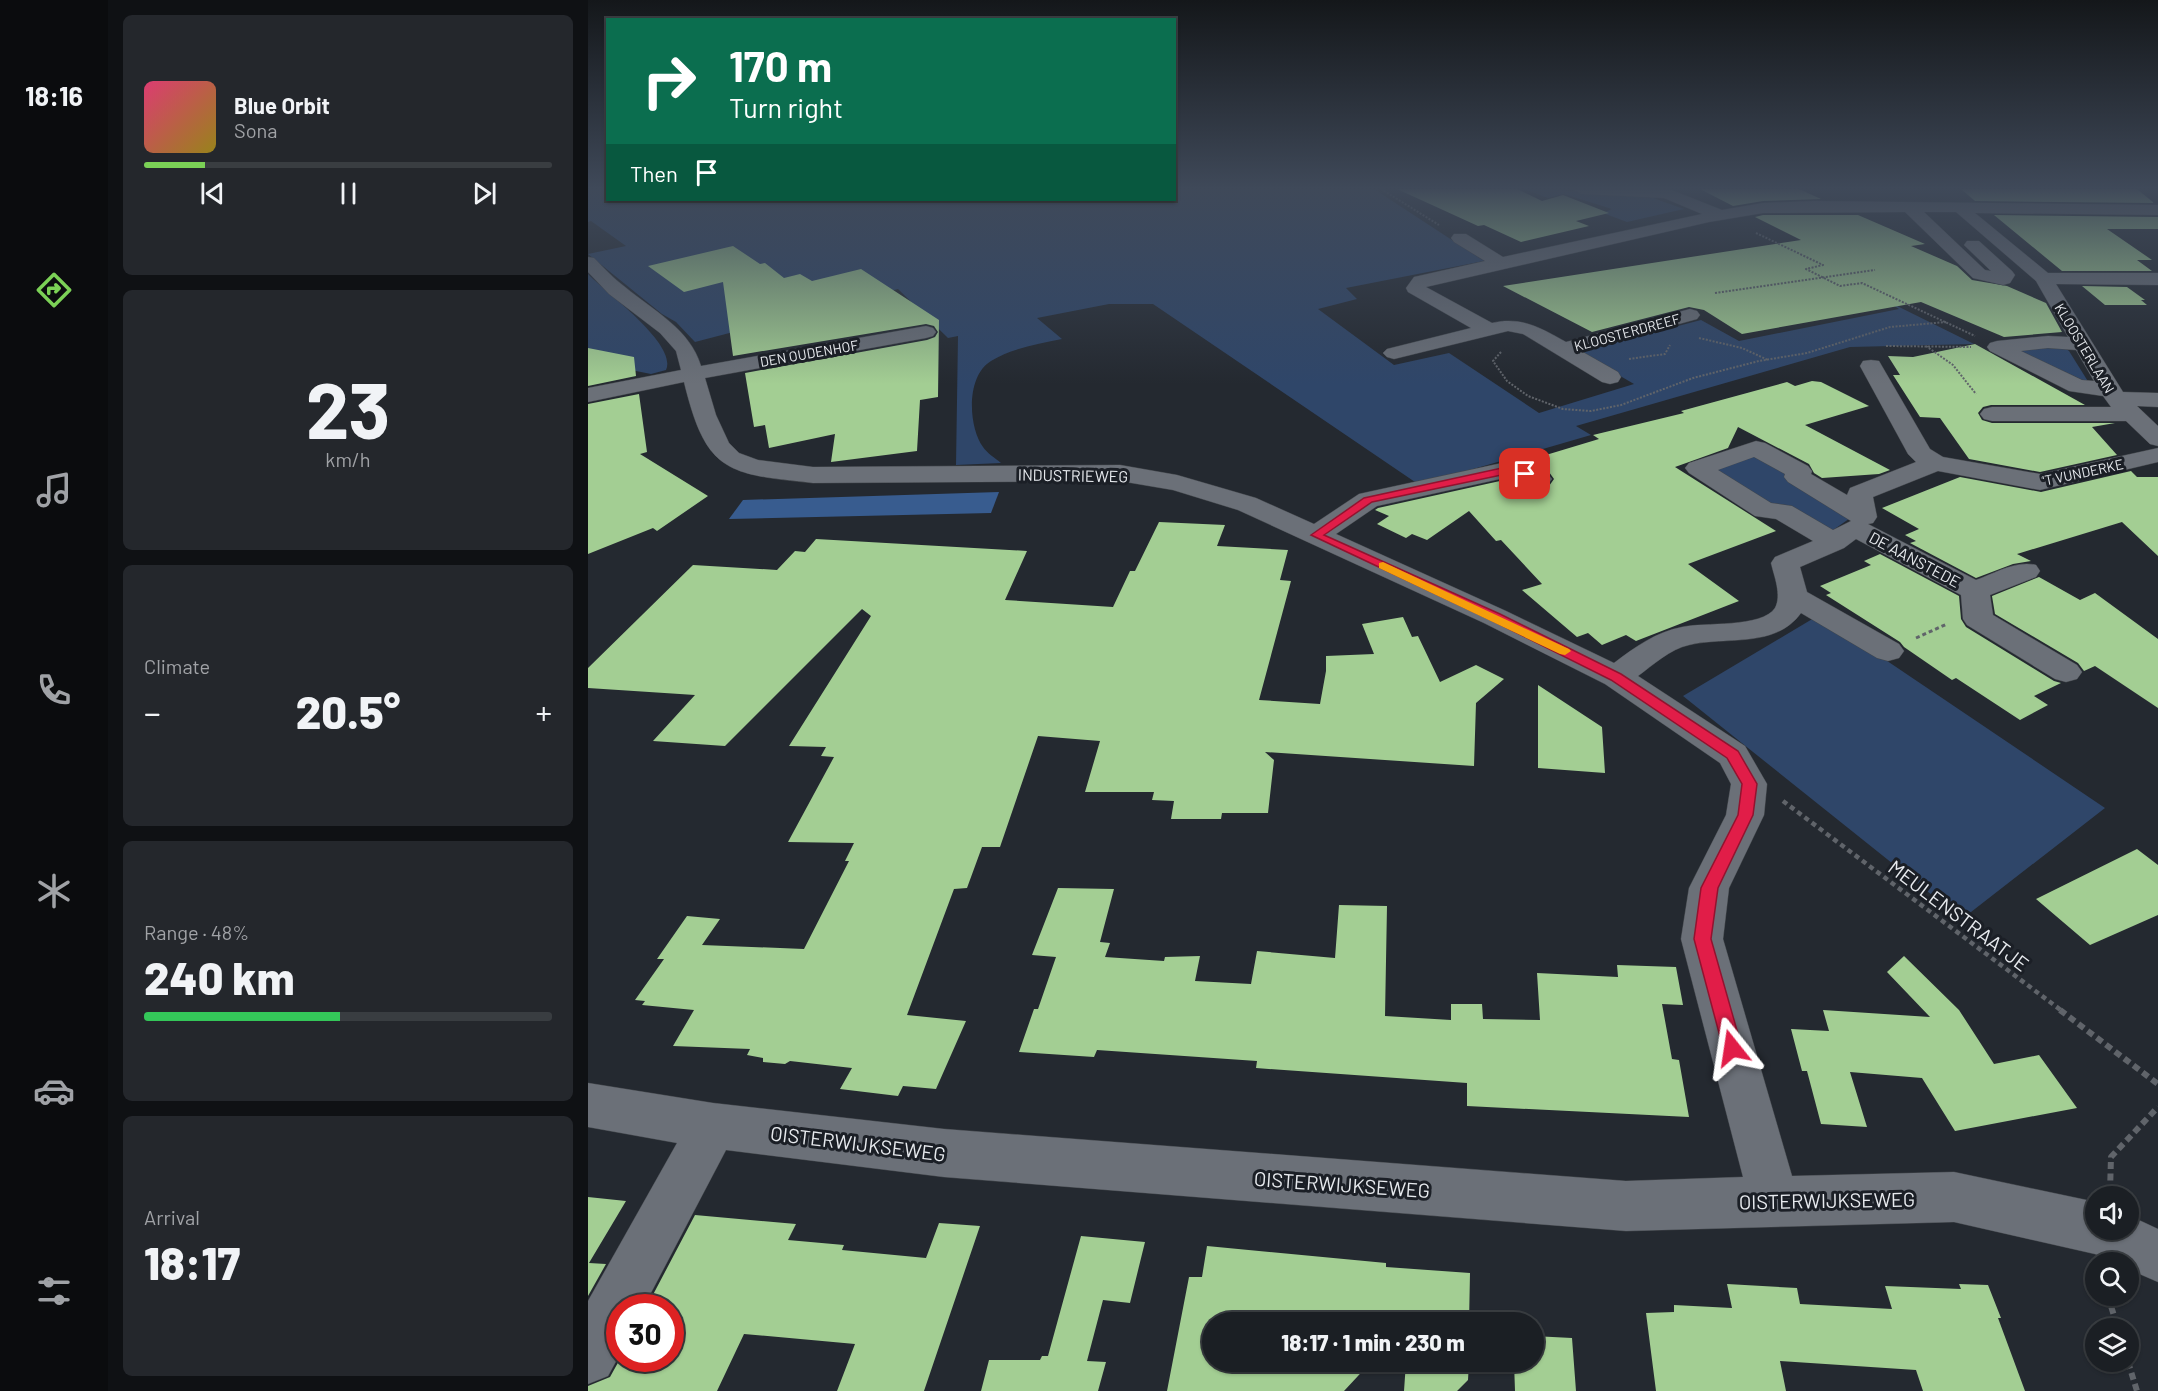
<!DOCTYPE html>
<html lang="en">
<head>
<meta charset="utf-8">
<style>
	body { margin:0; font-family:Barlow,sans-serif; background:#24272c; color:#f1f3f6; height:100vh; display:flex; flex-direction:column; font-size:22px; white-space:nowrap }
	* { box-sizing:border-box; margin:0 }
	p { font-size:20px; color:#a0a2a6 }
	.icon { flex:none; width:33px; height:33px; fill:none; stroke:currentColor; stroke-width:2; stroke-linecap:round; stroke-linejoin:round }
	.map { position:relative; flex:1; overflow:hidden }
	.side { display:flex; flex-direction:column; gap:15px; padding:15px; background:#0f1114; width:480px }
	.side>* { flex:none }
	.top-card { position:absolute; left:18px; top:18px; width:570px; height:183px; border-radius:0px; box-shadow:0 2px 4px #0004,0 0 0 2px #393d41; background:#0b6e4f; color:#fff; overflow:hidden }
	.buttons { position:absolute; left:1497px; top:1186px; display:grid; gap:12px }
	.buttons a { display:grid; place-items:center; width:54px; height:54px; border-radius:50%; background:#1b1f24; box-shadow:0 2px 4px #0004,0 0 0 2px #393d41; font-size:30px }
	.speed { position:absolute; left:18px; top:1294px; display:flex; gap:12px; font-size:30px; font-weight:700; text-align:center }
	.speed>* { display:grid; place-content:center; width:78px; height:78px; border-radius:50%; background:#1b1f24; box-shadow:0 2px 4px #0004,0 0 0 2px #393d41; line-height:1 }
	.speed .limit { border:9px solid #d22; background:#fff; color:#111 }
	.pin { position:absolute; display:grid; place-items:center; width:51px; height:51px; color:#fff; margin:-26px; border-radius:12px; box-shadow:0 3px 9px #0006 }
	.me { position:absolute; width:66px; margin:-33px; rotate:345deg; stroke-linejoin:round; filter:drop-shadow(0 0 4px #0008) }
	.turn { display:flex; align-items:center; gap:21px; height:126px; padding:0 24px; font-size:27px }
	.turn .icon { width:78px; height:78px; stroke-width:2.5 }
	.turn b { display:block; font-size:42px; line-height:51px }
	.then { display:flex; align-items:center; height:57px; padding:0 24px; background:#0003; gap:12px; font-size:22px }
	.big { font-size:45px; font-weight:800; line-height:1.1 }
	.side .widget { flex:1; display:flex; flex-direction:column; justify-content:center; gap:9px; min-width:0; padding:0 21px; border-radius:9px; background:#24272c }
	.side .dial { align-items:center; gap:0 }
	.dial b { font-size:78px; line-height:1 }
	.song { display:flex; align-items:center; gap:18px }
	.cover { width:72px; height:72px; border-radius:9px; background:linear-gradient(135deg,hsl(340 70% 55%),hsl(50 70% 35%)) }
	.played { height:6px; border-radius:3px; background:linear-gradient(90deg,#7bd156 15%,#393d41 15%) }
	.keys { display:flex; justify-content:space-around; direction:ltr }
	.heat { display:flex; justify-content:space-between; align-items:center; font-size:33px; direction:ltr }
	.charge { height:9px; border-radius:4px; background:linear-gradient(90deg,#34c759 48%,#393d41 0) }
	.trip { position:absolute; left:614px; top:1312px; width:342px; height:60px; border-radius:30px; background:#1b1f24; box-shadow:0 2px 4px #0004,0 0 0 2px #393d41; font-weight:800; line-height:60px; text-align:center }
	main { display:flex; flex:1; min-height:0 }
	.dock { display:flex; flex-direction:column; width:108px; justify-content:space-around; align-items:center; background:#0b0c0e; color:#a0a2a6 }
	.dock .icon { width:42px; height:42px }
	.dock .on { color:#7bd156 }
	.dock b { font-size:27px; color:#f1f3f6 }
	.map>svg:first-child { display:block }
</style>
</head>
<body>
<main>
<nav class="dock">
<b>18:16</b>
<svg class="icon on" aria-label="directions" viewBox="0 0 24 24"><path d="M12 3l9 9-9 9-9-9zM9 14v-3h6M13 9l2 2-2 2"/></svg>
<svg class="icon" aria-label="music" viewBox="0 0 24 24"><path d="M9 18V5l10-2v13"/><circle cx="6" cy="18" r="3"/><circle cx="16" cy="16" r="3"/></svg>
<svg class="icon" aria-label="phone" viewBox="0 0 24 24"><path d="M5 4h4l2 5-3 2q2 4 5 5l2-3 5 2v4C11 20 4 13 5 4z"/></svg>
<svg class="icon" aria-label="climate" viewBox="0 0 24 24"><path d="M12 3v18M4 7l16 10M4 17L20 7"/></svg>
<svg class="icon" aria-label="car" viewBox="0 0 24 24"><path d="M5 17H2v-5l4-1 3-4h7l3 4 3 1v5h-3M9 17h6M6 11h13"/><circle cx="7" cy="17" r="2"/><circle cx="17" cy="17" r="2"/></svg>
<svg class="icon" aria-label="filters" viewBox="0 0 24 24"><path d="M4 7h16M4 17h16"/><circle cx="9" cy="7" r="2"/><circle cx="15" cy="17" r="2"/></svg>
</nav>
<section class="side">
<div class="widget">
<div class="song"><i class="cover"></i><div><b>Blue Orbit</b><p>Sona</p></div></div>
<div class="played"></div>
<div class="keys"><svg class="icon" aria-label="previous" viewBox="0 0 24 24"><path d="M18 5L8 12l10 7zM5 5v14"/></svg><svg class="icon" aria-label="pause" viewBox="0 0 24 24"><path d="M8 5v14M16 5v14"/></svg><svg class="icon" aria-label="next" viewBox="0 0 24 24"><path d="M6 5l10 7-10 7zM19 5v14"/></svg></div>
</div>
<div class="widget dial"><b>23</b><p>km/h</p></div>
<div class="widget"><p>Climate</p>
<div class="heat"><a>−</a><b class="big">20.5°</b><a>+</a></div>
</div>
<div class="widget"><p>Range · 48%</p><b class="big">240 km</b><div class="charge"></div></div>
<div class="widget"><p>Arrival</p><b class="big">18:17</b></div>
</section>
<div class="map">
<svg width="1570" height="1391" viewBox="0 0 1570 1391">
	<rect width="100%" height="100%" fill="#242930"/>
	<path fill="#2f4669" d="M 0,189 L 19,189 L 20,200 L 586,200 L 587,189 L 786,189 L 896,261 L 758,288 L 769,299 L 730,309 L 806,365 L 861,353 L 951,413 L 1046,384 L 991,352 L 1113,320 L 1151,341 L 1311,309 L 1299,301 L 1386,344 L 1262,347 L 988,426 L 1003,435 L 882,470 L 827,482 L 565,304 L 521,304 L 449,318 L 474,339 C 450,344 424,348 403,361 C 378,376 380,426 395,447 C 399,453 407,458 413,463 L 368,465 L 370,336 L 360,338 L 310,289 L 107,342 L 88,322 L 74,314 L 0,254 L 38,246 L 3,221 L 0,222 Z
		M 935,189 L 1051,193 L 1096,209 L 1039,222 L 1015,213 L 1024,209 L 976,194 L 960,198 Z
		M 0,274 C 17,292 90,344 78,370 L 63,374 L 3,362 L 0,349 Z
		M 1473,345 L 1481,351 L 1501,383 L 1424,348 Z
		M 1168,453 L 1265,516 L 1241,533 L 1180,508 L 1121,472 Z
		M 1231,615 L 1517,808 L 1374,919 L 1095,696 Z"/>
	<path fill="#385c8f" d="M 411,492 L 403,513 L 141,519 L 155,500 Z"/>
	<path fill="#a3ce93" d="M 809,189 L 929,189 L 954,201 L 975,195 L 1021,213 L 988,221 L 1001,226 L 933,242 L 896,225 L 890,226 Z
		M 1112,189 L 1211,189 L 1233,199 L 1175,201 L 1145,206 Z
		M 1373,189 L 1549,189 L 1566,203 L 1387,201 Z
		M 1175,215 L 1270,215 L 1337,244 L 1323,246 L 1369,266 L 1384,280 L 1419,286 L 1458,303 L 1474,332 L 1416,337 L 1333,302 L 1154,334 L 1116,310 L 1101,307 L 1004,332 L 915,286 L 1213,240 L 1167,217 Z
		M 1406,215 L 1570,217 L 1570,229 L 1519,229 L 1564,260 L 1549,260 L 1564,271 L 1474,271 Z
		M 145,246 L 172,264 L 177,263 L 196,278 L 212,274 L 224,281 L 273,269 L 351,320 L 350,397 L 332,400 L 329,451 L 243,462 L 247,434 L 181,448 L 177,425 L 166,427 L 157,373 L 339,340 L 347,337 L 350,332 L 346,326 L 338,324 L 145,356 L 135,282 L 96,292 L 60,266 Z
		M 1494,286 L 1539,287 L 1557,300 L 1553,300 L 1559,305 L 1517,305 Z
		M 1387,344 L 1497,405 L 1403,405 L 1395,407 L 1390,413 L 1394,420 L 1404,423 L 1527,423 L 1504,427 L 1529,455 L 1452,472 L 1381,459 L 1352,418 L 1332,417 L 1305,375 L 1312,375 L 1300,356 L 1325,357 Z
		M 0,348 L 46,357 L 48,376 L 0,386 Z
		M 1224,381 L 1233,382 L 1281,406 L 1217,425 L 1302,470 L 1291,474 L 1234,478 L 1226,473 L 1221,464 L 1150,427 L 1140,448 L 1087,467 L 1188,531 L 1100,564 L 1151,601 L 1048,641 L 1038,635 L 1014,645 L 1000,633 L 989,637 L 934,590 L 954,584 L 913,540 L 908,541 L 881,511 L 839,540 L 824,534 L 818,538 L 789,524 L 801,516 L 787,510 L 790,508 L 921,479 L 952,489 L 961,486 L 966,479 L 961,472 L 951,468 L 960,467 L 948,458 L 1011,439 L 1005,435 L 1096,413 L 1093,411 L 1199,382 L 1207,386 Z
		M 51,394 L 59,452 L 52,454 L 120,496 L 69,531 L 65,528 L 0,554 L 0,404 Z
		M 1543,471 L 1549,477 L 1570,477 L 1570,556 L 1534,522 L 1429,554 L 1443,561 L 1425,564 L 1388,578 L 1322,543 L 1328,541 L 1317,535 L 1331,529 L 1294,508 L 1372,477 L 1453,492 Z
		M 571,522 L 637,525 L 629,546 L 700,550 L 692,580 L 703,581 L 671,700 L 732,704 L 738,671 L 738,656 L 786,654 L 774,624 L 815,617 L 824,637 L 830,636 L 852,682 L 888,665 L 916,679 L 888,703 L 886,766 L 677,752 L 686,760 L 680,813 L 634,813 L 633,819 L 583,819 L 586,801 L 564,800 L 566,792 L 497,792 L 512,741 L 450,736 L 412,847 L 394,847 L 379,888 L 366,889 L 319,1015 L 378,1021 L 348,1089 L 315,1086 L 310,1096 L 252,1089 L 264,1068 L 202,1061 L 197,1064 L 175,1062 L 175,1058 L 159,1055 L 162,1049 L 85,1046 L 106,1010 L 54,1005 L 57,1001 L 47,1000 L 76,959 L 69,959 L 99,916 L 132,919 L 114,945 L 216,949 L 261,861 L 257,861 L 266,843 L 200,842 L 246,757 L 233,756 L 238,747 L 201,746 L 283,616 L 274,609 L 137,746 L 65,741 L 107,695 L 0,688 L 0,668 L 105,565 L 189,570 L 207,551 L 217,552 L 228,539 L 439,551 L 417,600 L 525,607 L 542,571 L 547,571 Z
		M 1292,554 L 1371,596 L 1373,619 L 1378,627 L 1466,681 L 1473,683 L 1446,696 L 1460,705 L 1432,720 L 1368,678 L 1364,680 L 1316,647 L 1312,642 L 1238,595 L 1243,593 L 1232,586 L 1283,565 L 1276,561 Z
		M 1451,577 L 1492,600 L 1507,593 L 1570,639 L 1570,708 L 1507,666 L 1496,671 L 1490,663 L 1407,614 L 1404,596 Z
		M 950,685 L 1014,727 L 1017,773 L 950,768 Z
		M 1549,849 L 1570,865 L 1570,915 L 1502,945 L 1448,899 Z
		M 470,888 L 526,889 L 512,942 L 522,943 L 517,957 L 576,961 L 577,957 L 612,956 L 607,981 L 663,984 L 669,951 L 747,958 L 751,905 L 799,906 L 797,1016 L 863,1020 L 863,1004 L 894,1004 L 895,1019 L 952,1020 L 949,973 L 1030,977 L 1029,965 L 1088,967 L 1095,1005 L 1074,1004 L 1084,1059 L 1091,1060 L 1101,1117 L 879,1106 L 879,1083 L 668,1068 L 669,1061 L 509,1050 L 506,1057 L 431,1052 L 446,1009 L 450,1009 L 468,957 L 444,955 Z
		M 1316,956 L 1371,1010 L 1406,1064 L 1451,1055 L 1489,1108 L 1367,1131 L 1334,1078 L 1262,1072 L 1279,1127 L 1233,1124 L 1219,1071 L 1214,1071 L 1203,1029 L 1241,1031 L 1235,1010 L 1342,1017 L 1299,972 Z
		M 0,1197 L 38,1201 L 1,1263 L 18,1264 L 0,1296 Z
		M 107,1215 L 208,1224 L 200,1240 L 256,1245 L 254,1250 L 338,1258 L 351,1223 L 392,1226 L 336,1391 L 249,1391 L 267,1344 L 156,1334 L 129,1391 L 0,1391 L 0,1386 L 22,1377 L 32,1359 L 82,1359 L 82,1308 L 58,1308 Z
		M 493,1236 L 557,1242 L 542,1303 L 515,1300 L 499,1361 L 518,1362 L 510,1391 L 393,1391 L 401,1360 L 452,1360 L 454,1356 L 460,1356 Z
		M 619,1246 L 798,1263 L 798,1267 L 882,1273 L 881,1323 L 624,1323 L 624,1362 L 783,1362 L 756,1391 L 579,1391 L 601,1277 L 614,1277 Z
		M 1139,1284 L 1209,1288 L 1212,1304 L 1304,1309 L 1297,1286 L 1373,1289 L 1371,1284 L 1400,1285 L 1413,1318 L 1410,1318 L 1437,1391 L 1335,1391 L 1328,1370 L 1192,1361 L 1198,1391 L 1068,1391 L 1058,1313 L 1086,1312 L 1086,1305 L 1144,1308 Z
		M 945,1336 L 984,1338 L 988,1391 L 927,1391 L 926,1362 L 945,1362 Z
		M 818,1362 L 881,1362 L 880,1380 L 869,1391 L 816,1391 Z"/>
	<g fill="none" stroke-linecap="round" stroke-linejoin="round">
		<defs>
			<path id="minor" d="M 985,189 L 1081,189 L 1134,210 L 1175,203 L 1226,201 L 1570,205 L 1570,215 L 1387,213 L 1460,273 L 1570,273 L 1570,285 L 1468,284 L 1535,392 L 1570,393 L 1570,407 L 1549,406 L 1570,426 L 1570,446 L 1562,444 L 1538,421 L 1404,421 L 1396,419 L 1392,414 L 1396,409 L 1404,407 L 1523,407 L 1515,396 L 1481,391 L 1402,351 L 1399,347 L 1402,343 L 1409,341 L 1460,336 L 1480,337 L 1448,281 L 1368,212 L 1336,212 L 1397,270 L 1403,271 L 1376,245 L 1379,241 L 1391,241 L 1424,271 L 1427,275 L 1422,283 L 1415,285 L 1385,278 L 1317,212 L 1175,213 L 1121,222 L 838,287 L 904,323 C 933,316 953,328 978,342 L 1102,309 L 1109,311 L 1112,315 L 1109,319 L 993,351 L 1030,372 L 1033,377 L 1030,382 L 1022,384 L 1014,382 L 935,334 L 920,331 L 806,359 L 799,357 L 795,353 L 799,349 L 883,328 L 820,292 L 818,288 L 826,277 L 897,261 L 866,242 L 863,238 L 866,234 L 878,234 L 915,257 L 1114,214 L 1076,198 L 993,194 ZM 1460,348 L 1488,350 L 1506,381 L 1494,380 L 1433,351 Z
				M 0,257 L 6,258 C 16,268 26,279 37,287 C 66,311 102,329 113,366 L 338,326 L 345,328 L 348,332 L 345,336 L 338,338 L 117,378 L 128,415 L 141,443 L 151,453 L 170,460 L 225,467 L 532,465 L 589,475 L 668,498 L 726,524 L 771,494 L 780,492 L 923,461 L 960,474 L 964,479 L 960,484 L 951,487 L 921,477 L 789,506 L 748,534 L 918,611 L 1026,663 C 1047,647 1068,632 1094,627 C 1116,622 1174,628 1187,608 C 1194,595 1186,576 1183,563 L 1187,557 L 1225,541 L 1188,519 L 1167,516 L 1101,473 L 1097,468 L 1101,463 L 1168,441 L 1177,443 L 1220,466 L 1224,471 L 1223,474 L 1259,495 L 1262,488 L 1328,462 L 1320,454 L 1272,366 L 1275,361 L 1283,360 L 1291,361 L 1342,449 L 1355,457 L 1452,474 L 1570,448 L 1570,462 L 1452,490 L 1350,471 L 1285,497 L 1289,517 L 1285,523 L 1280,524 L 1388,580 C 1407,573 1428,560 1448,565 L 1452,571 L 1448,577 L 1402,595 L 1405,615 L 1489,665 L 1494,672 L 1489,679 L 1478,682 L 1467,679 L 1379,625 L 1375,619 L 1373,595 L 1268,539 L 1256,548 L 1212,567 L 1219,592 L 1311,644 L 1316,651 L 1311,658 L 1300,661 L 1289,658 L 1213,613 C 1187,649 1138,636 1101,645 C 1082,649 1065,665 1050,676 L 1157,746 L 1179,784 L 1176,815 L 1141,888 L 1135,939 L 1204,1176 L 1366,1172 L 1508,1202 L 1508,1230 L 1540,1230 L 1540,1215 L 1570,1229 L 1570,1282 L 1540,1269 L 1540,1263 L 1527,1263 L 1507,1254 L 1366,1222 L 1038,1231 L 356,1177 L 138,1150 L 55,1308 L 32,1308 L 32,1354 L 20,1376 L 0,1384 L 0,1301 L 89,1143 L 0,1127 L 0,1083 L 125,1103 L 356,1129 L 1038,1181 L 1155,1177 L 1093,939 L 1101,888 L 1138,815 L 1143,784 L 1132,763 L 1017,684 L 896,623 L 650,510 L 585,490 L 532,481 L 225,483 C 138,474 118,472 96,382 L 0,402 L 0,388 L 93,370 L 88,351 L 72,333 L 21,294 L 0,272 ZM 1166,457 L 1197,474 L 1196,477 L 1200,482 L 1263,521 L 1245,530 L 1204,506 L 1183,503 L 1130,470 Z"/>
		</defs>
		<use href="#minor" stroke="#42464b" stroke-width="1"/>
		<path stroke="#60646a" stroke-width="2" stroke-dasharray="2 1.5" stroke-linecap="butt" d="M 793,189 L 851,225
			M 1168,233 L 1235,265 L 1218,269 L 1252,286 L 1274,283 L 1387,336
			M 1127,293 L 1287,270
			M 1111,338 L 1154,348 L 1180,360
			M 1298,346 L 1383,347
			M 1338,346 L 1365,365 L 1388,394
			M 913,352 L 905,361 L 919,381 L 940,396 L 975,409 L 1003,411 L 1033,405 L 1105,378 L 1171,361 L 1219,353 L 1302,327 L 1358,322
			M 1041,359 L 1077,354 L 1082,345"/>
		<path stroke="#60646a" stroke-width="3" stroke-dasharray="4 3" stroke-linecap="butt" d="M 1328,638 L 1359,624"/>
		<path stroke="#60646a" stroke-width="4.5" stroke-dasharray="5 4" stroke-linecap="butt" d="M 1195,801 L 1474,1011"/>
		<path stroke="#60646a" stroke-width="6" stroke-dasharray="7 4.5" stroke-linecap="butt" d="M 1472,1010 L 1570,1084
			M 1522,1192 L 1523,1157 L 1570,1107
			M 1520,1296 L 1530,1329
			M 1540,1362 L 1549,1391"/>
		<use href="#minor" fill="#6b7078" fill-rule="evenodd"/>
	</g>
	<linearGradient id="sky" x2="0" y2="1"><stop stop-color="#14171a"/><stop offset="0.49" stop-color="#3f4959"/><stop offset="1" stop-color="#3f4959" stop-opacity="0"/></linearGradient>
	<rect width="1570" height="384" fill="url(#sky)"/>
	<path fill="#e11d48" stroke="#92132f" stroke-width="1.5" d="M 923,466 L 942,474 L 937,477 L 923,473 L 784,502 L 736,535 L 912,614 L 1033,674 L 1150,751 L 1169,784 L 1165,815 L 1130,888 L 1123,939 L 1154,1048 L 1151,1054 L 1144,1056 L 1138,1054 L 1135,1048 L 1106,939 L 1113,888 L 1150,815 L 1154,784 L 1139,758 L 1023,680 L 903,620 L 723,535 L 776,498 Z"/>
	<path fill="#f59e0b" d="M 795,562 L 981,649 L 983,651 L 977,655 L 972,654 L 791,568 L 791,563 Z"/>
	<g text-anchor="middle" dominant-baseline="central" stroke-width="6" stroke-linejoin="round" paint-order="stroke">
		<g font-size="14" fill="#e7eaee" stroke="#1b1f26">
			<text transform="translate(1039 332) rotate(-15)">KLOOSTERDREEF</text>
			<text transform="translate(1497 348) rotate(59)">KLOOSTERLAAN</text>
			<text transform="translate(221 353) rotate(-10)">DEN OUDENHOF</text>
			<text transform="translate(1495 472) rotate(-12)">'T VUNDERKE</text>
		</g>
		<g font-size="16" fill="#e7eaee" stroke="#1b1f26">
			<text transform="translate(485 475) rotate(1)">INDUSTRIEWEG</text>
			<text transform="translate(1327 559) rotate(28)">DE AANSTEDE</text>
		</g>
		<g font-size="20" fill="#e7eaee" stroke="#1b1f26">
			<text transform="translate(1371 915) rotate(37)">MEULENSTRAATJE</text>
			<text transform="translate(270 1143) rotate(7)">OISTERWIJKSEWEG</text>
			<text transform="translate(754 1184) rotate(4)">OISTERWIJKSEWEG</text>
			<text transform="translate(1239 1200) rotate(-1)">OISTERWIJKSEWEG</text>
		</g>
	</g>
</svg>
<div class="buttons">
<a><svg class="icon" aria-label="sound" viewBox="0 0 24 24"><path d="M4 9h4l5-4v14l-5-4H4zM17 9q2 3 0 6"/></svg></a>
<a><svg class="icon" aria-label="search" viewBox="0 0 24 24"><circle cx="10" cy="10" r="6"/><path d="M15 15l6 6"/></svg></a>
<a><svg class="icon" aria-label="layers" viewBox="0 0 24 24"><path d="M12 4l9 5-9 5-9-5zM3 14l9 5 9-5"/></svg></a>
</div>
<div class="speed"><div class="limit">30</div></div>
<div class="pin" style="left:937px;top:474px;background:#d93025"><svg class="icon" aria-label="arrive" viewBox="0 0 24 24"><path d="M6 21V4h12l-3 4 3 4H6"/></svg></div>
<svg class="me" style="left:1144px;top:1048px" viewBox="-20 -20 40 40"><path d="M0-17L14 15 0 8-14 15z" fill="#e11d48" stroke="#fff" stroke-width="4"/></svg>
<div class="trip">18:17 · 1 min · 230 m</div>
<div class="top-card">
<div class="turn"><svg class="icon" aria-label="right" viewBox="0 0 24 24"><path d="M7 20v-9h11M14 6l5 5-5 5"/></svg><div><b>170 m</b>Turn right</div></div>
<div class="then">Then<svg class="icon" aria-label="arrive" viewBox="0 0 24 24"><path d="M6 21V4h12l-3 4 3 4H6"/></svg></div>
</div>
</div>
</main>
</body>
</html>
